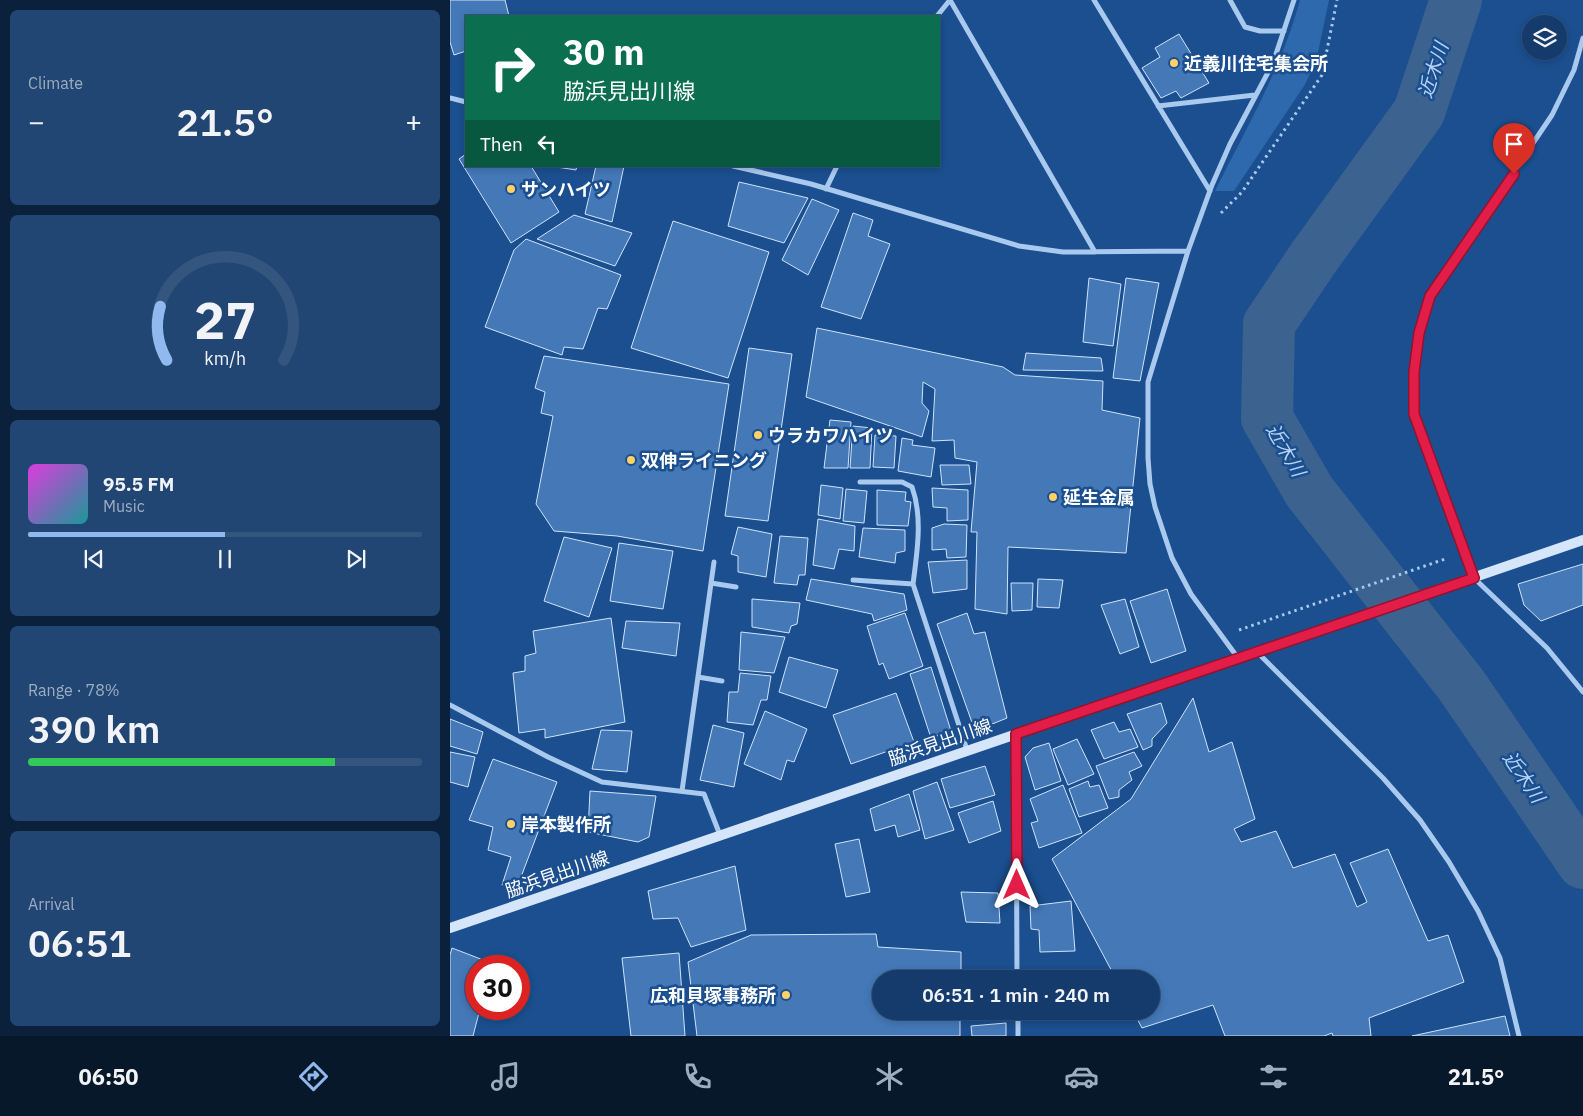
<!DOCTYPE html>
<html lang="en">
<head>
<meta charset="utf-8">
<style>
	body { margin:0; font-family:"IBM Plex Sans","Noto Sans JP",sans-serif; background:#214673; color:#f1f3f6; height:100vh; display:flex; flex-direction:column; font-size:19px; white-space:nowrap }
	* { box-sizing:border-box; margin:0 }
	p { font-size:16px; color:#9dadc1 }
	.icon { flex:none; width:28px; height:28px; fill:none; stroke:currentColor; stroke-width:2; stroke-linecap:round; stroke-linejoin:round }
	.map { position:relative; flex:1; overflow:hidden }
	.side { display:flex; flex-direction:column; gap:10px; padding:10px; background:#0b203b; width:450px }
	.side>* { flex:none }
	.guide { position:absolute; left:15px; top:15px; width:475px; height:152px; border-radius:0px; box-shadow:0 2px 8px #0003,0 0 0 1px #33557e; background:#0b6e4f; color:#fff; overflow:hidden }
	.tools { position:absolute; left:1072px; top:15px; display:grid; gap:10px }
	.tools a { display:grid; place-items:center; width:45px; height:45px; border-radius:50%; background:#143b6b; box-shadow:0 2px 8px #0003,0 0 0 1px #33557e; font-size:25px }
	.speed { position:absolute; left:15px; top:955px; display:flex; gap:10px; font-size:25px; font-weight:700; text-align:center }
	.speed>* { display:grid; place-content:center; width:65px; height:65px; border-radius:50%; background:#143b6b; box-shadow:0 2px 8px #0003,0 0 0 1px #33557e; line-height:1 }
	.speed .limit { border:8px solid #d22; background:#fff; color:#111 }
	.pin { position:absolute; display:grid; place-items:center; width:42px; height:42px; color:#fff; margin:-51px -21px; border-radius:50% 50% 50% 0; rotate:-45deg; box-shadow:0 0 5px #0007 }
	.pin .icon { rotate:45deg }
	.me { position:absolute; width:55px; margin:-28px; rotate:0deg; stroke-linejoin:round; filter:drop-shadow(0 0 4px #0008) }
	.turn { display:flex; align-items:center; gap:18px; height:105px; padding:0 15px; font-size:22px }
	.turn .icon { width:65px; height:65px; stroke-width:2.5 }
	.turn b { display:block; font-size:35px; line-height:42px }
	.then { display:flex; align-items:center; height:48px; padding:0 15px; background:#0003; gap:10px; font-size:19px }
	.big { font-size:38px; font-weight:600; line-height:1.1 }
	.side .widget { flex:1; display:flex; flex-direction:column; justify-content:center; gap:8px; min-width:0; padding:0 18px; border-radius:8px; background:#214673 }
	.side .dial { align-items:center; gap:0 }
	.dial svg { height:130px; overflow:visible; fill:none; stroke:#33557e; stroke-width:7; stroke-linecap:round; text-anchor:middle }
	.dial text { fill:#f1f3f6; stroke:none }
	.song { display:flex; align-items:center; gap:15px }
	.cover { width:60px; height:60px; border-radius:8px; background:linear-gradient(135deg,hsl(300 70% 55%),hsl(180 70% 35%)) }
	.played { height:5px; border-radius:2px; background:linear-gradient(90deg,#90b9f0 50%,#33557e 50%) }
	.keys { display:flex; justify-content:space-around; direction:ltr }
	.heat { display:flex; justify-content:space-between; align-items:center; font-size:28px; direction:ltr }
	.charge { height:8px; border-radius:4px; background:linear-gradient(90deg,#34c759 78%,#33557e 0) }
	.trip { position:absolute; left:422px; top:970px; width:288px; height:50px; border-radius:25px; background:#143b6b; box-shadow:0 2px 8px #0003,0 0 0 1px #33557e; font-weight:600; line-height:50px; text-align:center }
	.menu { display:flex; height:80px; justify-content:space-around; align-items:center; background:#08182b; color:#9dadc1 }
	.menu .icon { width:35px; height:35px }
	.menu .on { color:#90b9f0 }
	.menu b { font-size:22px; color:#f1f3f6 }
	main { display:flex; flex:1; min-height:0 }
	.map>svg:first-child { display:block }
</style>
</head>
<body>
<main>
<section class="side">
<div class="widget"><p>Climate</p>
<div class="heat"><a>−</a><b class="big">21.5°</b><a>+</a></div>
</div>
<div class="widget dial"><svg viewBox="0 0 100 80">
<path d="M14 69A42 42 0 1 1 86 69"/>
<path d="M14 69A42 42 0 0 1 10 36" stroke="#90b9f0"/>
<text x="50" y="56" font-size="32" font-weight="700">27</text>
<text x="50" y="72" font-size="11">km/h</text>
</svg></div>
<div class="widget">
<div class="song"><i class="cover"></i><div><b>95.5 FM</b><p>Music</p></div></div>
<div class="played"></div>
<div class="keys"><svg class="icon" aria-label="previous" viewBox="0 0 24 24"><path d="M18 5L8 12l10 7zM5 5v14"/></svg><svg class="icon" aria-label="pause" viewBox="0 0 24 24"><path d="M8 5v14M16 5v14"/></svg><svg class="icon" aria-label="next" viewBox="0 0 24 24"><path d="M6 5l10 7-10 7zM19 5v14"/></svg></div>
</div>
<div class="widget"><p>Range · 78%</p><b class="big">390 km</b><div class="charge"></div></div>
<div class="widget"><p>Arrival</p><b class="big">06:51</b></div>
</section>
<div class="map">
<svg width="1133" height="1036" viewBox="0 0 1133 1036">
	<rect width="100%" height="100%" fill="#1b4f8f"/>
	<path fill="#2e69ad" d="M 850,0 L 879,0 L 866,62 L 854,86 L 784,191 L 765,191 C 796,129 832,67 850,0 Z"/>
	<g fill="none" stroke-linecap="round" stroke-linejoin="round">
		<path stroke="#3c6290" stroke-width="52" d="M 1006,0 L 969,112 L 864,257 L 819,324 L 817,418 L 859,491 L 1012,686 L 1133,863"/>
	</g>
	<path fill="#4478b7" stroke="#cfe3fa" d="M 0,0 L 55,0 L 59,16 L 16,16 L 16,51 L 4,55 L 0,42 Z
		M 729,34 L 759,83 L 731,98 L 726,91 L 711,98 L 692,68 L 710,57 L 705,48 Z
		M 16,154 L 16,166 L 81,166 L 109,212 L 61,243 L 9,159 Z
		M 100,166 L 127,166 L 126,170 Z
		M 146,166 L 174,166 L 162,222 L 135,214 Z
		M 289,182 L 358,198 L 334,243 L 278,226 Z
		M 362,199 L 389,210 L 358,275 L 332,260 Z
		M 403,213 L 423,220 L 418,236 L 440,244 L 411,319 L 371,307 Z
		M 124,215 L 182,233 L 165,266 L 87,239 Z
		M 223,221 L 319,252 L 278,378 L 181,348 Z
		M 76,239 L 171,275 L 157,309 L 148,308 L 133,349 L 114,347 L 112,355 L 35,327 L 64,250 Z
		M 639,278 L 671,284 L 663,346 L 633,342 Z
		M 676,278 L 709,283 L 690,381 L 663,378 Z
		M 367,328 L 553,367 L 565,375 L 653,381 L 652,410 L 690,418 L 676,553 L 558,547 L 557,614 L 525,609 L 527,532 L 521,532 L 527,462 L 505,458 L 504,440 L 482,441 L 485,389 L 473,382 L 472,403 L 479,411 L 472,437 L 356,397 Z
		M 299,348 L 342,354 L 318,521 L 275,516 Z
		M 576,353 L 651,358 L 653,371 L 573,370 Z
		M 94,356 L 279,384 L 253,551 L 167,536 L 104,531 L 86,504 L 103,416 L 91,413 L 95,392 L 85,388 Z
		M 380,420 L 401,422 L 398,468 L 374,468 Z
		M 403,426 L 422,428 L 420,468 L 400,468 Z
		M 425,435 L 446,436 L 444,468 L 423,467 Z
		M 452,438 L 463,440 L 462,445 L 485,448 L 481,477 L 448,471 Z
		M 490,465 L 519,465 L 521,484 L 492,485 Z
		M 371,485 L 393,488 L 390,519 L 368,515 Z
		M 482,488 L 518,490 L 518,520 L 497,521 L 497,508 L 483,507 Z
		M 396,489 L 417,491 L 414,523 L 393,521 Z
		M 427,490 L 456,492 L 455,501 L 461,502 L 458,526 L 427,525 Z
		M 368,519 L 405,526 L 404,551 L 389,549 L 384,569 L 363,565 Z
		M 494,524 L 517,525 L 516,557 L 497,558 L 496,549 L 482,550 L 482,528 Z
		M 288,527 L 322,534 L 316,577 L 288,572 L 288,556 L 281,554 Z
		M 413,528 L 455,530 L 455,551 L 446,553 L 445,563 L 409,557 Z
		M 330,536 L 358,538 L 355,575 L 349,575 L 347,585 L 324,583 Z
		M 114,537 L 162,548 L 139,617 L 94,601 Z
		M 169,543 L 223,551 L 213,609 L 160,601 Z
		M 517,560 L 517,589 L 483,593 L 478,562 Z
		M 1133,564 L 1133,605 L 1091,621 L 1074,605 L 1068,584 Z
		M 361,579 L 454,594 L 457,610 L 424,621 L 422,614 L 356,600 Z
		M 588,579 L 613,580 L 609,608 L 587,607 Z
		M 561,583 L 583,583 L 582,610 L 562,611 Z
		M 717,589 L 736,651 L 701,663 L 680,601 Z
		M 302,599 L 350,603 L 347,624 L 341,626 L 339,633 L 302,627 Z
		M 675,599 L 689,647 L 670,654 L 651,605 Z
		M 455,613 L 473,666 L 439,679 L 433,663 L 429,665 L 417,626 Z
		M 517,613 L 524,634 L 535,632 L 557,718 L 525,731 L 487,624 Z
		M 161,618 L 175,722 L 95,738 L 95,729 L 69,733 L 63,673 L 75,671 L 75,656 L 86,653 L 83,631 Z
		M 176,621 L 230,623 L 226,656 L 172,648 Z
		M 291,632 L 335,637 L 324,673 L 289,670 Z
		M 339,657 L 388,670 L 376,708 L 329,692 Z
		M 481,667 L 501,731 L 481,738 L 460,674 Z
		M 290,673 L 321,676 L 317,700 L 311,700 L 303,725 L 277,722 L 279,692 L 288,692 Z
		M 446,693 L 464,742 L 401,764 L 383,715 Z
		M 743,698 L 759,752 L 782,742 L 805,819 L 784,829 L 791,842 L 826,831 L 843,868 L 885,854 L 907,907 L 917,902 L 900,863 L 938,849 L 978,941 L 998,935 L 1014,982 L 919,1018 L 921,1036 L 883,1036 L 882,1033 L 874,1036 L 775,1036 L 763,1005 L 692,1028 L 683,1011 L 701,1011 L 701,979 L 666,979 L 602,859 L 681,799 Z
		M 711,703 L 717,723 L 702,739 L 702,746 L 693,750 L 677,714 Z
		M 315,711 L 357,729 L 344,762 L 337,760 L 331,780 L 294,764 Z
		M 0,719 L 33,732 L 27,754 L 0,746 Z
		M 664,722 L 669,732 L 680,729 L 688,747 L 654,759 L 641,730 Z
		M 263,725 L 294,733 L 284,787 L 250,780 Z
		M 151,730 L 182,731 L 177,772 L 142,769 Z
		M 627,739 L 644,774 L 618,785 L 603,749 Z
		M 599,743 L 611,781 L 585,790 L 575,757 L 583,748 Z
		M 0,752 L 25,757 L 18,787 L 0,782 Z
		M 684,752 L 692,766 L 679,772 L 682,780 L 669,790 L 669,797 L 659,799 L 646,766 Z
		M 43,759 L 107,782 L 71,877 L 52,885 L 61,857 L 38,850 L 43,827 L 19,820 Z
		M 535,766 L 545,795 L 500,808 L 491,779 Z
		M 638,781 L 640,787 L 649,785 L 658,808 L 629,817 L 619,789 Z
		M 487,782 L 504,830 L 475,839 L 463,791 Z
		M 613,785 L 632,833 L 589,848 L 581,823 L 588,821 L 580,799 Z
		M 140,791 L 206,796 L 199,837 L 188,842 L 138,832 Z
		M 459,794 L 470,830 L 448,837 L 445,825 L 425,831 L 420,809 Z
		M 543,801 L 551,831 L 519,843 L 508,813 Z
		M 409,839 L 420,892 L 396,897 L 385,844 Z
		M 285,866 L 296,930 L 241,947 L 228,918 L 203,919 L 198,891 Z
		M 511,892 L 548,893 L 550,923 L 516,922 Z
		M 621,901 L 625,951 L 590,952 L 589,930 L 581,929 L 580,906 Z
		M 426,934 L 428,947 L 511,952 L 511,979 L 431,979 L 431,1011 L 510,1011 L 510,1036 L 247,1036 L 238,962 L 301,935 Z
		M 2,948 L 41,963 L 41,966 L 26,966 L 26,1009 L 30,1009 L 23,1036 L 0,1036 L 0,955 Z
		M 229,953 L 235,1036 L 181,1036 L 172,958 Z
		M 521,1011 L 553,1011 L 554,1012 L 521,1016 Z
		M 1055,1016 L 1060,1036 L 962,1036 L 1050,1017 Z
		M 556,1023 L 556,1036 L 522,1036 L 521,1026 Z"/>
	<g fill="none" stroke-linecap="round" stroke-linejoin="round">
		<path stroke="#a9c9ee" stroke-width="3" stroke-dasharray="2.5 4" stroke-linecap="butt" d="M 771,213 L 792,192 L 872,75 L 887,0
			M 789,630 L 998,558"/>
		<path stroke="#a9c9ee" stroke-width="5" d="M 500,0 L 645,252
			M 644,0 L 760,191
			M 780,0 L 795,27 L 810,31 L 834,31
			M 487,16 L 500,0
			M 1133,38 L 1124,70 L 1102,115 L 980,296 L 969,333 L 964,372 L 964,414 L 1024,578 L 1097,648 L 1133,692
			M 0,98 L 16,102
			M 708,106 L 805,95
			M 283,166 L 361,184 L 569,246 L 613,252 L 738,251 L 762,185 L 780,144 L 823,63 L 844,0
			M 376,189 L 387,166
			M 738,251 L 698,382 L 698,458 L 700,484 L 705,507 L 722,558 L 741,594 L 788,658
			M 410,482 L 452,482 L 462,487 C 473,517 467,553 463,584 L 517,750
			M 403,580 L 463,584
			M 261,583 L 286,587
			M 807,652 L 933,778 L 970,820 L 999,862 L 1028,911 L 1050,958 L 1069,1036
			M 248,677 L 272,681
			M 0,705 L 98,757 L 152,782 L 254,794 L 270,835
			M 566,734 L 567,979
			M 232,791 L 264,562
			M 568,1011 L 568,1036"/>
		<path stroke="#d6e6fa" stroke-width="10" d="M 0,928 L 1133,540"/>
	</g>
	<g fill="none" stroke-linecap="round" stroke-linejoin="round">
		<defs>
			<path id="route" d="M 567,885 L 566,734 L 1024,578 L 964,414 L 964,372 L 969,333 L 980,296 L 1064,174"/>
		</defs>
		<use href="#route" stroke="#92132f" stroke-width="12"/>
		<use href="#route" stroke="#e11d48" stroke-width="9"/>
	</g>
	<g fill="#ffd166" stroke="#1b4f8f" stroke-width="2">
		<circle cx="724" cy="63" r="5"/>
		<circle cx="61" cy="189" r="5"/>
		<circle cx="308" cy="435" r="5"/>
		<circle cx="181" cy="460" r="5"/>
		<circle cx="603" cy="497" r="5"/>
		<circle cx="61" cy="824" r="5"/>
		<circle cx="336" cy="995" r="5"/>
	</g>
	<g text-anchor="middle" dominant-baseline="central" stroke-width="5" stroke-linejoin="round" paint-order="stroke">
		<g font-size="18" font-weight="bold" fill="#fff" stroke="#1b4f8f" text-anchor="start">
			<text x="734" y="63">近義川住宅集会所</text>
			<text x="71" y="189">サンハイツ</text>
			<text x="318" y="435">ウラカワハイツ</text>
			<text x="191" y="460">双伸ライニング</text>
			<text x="613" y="497">延生金属</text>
			<text x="71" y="824">岸本製作所</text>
			<text x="326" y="995" text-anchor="end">広和貝塚事務所</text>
		</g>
		<g font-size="18" fill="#fff" stroke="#1b4f8f">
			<text transform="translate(490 742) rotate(-19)">脇浜見出川線</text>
			<text transform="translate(107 874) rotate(-19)">脇浜見出川線</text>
		</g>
		<g font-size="19" font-style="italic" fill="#b5d3f5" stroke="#1b4f8f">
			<text transform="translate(983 70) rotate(-72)">近木川</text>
			<text transform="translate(836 450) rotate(60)">近木川</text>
			<text transform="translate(1074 777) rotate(56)">近木川</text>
		</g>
	</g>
</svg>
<div class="tools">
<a><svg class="icon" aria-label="layers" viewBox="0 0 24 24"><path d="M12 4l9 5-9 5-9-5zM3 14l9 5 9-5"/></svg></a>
</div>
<div class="speed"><div class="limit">30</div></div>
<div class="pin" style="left:1064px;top:174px;background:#d93025"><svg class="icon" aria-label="arrive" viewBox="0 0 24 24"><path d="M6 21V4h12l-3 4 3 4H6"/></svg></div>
<svg class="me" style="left:567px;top:885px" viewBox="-20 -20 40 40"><path d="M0-17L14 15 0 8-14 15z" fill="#e11d48" stroke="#fff" stroke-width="4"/></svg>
<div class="trip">06:51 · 1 min · 240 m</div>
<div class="guide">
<div class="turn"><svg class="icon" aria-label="right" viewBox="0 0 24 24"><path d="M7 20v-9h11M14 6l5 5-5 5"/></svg><div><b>30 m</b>脇浜見出川線</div></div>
<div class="then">Then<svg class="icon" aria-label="left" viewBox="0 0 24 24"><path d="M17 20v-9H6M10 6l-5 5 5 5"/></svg></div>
</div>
</div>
</main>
<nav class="menu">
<b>06:50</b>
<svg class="icon on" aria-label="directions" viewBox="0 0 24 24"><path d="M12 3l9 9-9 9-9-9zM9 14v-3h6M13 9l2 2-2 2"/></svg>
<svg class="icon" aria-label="music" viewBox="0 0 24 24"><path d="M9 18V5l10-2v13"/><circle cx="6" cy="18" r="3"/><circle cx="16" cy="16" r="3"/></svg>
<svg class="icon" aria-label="phone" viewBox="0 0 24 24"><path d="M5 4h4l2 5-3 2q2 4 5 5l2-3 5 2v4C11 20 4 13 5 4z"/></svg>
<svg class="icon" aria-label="climate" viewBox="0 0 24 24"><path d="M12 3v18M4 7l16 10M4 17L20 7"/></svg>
<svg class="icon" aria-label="car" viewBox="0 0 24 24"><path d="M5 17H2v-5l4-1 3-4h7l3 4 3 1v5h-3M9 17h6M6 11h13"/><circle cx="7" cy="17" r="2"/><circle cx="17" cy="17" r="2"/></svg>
<svg class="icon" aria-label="filters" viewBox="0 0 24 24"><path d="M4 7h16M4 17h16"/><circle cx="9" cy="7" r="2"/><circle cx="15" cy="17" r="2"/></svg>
<b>21.5°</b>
</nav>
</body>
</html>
